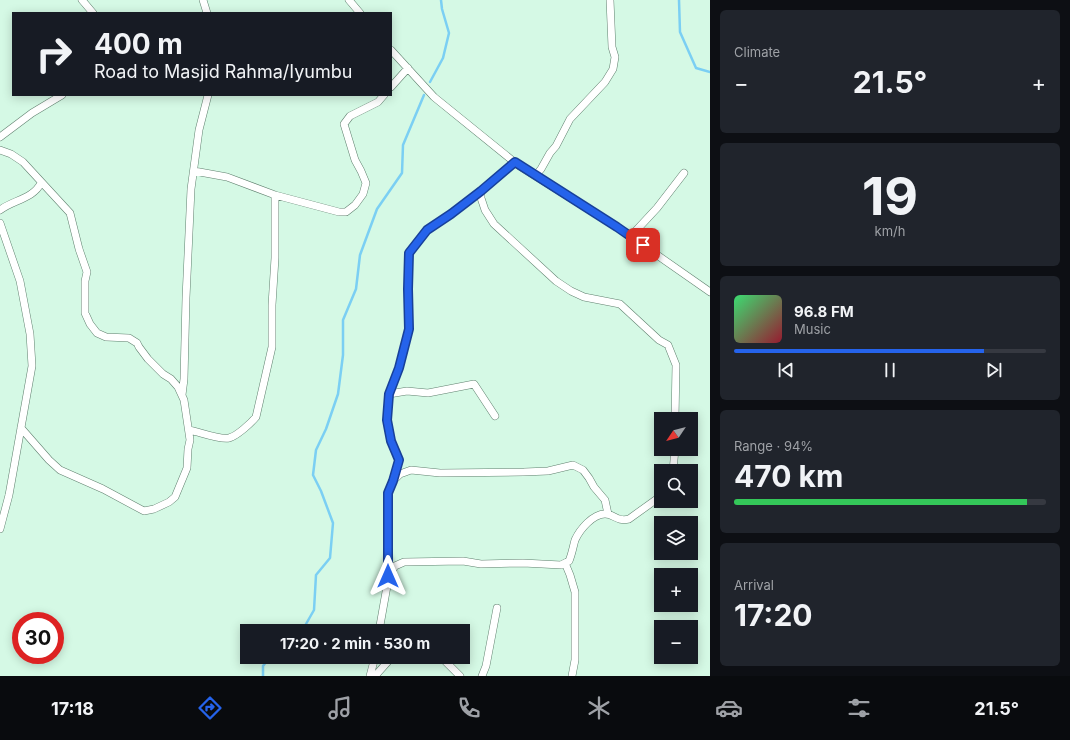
<!DOCTYPE html>
<html lang="en">
<head>
<meta charset="utf-8">
<style>
	body { margin:0; font-family:Inter,sans-serif; background:#20242c; color:#f1f3f6; height:100vh; display:flex; flex-direction:column; font-size:15px; white-space:nowrap }
	* { box-sizing:border-box; margin:0 }
	p { font-size:13px; color:#9ea1a6 }
	.icon { flex:none; width:22px; height:22px; fill:none; stroke:currentColor; stroke-width:2; stroke-linecap:round; stroke-linejoin:round }
	.map { position:relative; flex:1; overflow:hidden }
	.panel { display:flex; flex-direction:column; gap:10px; padding:10px; background:#0d0f14; width:360px }
	.panel>* { flex:none }
	.guide { position:absolute; left:12px; top:12px; width:380px; height:84px; border-radius:0px; box-shadow:0 2px 10px #0003; background:#171b24; color:#f1f3f6; overflow:hidden }
	.needle { width:26px; rotate:235deg }
	.controls { position:absolute; left:654px; top:412px; display:grid; gap:8px }
	.controls a { display:grid; place-items:center; width:44px; height:44px; border-radius:0px; background:#171b24; box-shadow:0 2px 10px #0003; font-size:20px }
	.speed { position:absolute; left:12px; top:612px; display:flex; gap:8px; font-size:20px; font-weight:700; text-align:center }
	.speed>* { display:grid; place-content:center; width:52px; height:52px; border-radius:50%; background:#171b24; box-shadow:0 2px 10px #0003; line-height:1 }
	.speed .limit { border:6px solid #d22; background:#fff; color:#111 }
	.pin { position:absolute; display:grid; place-items:center; width:34px; height:34px; color:#fff; margin:-17px; border-radius:8px; box-shadow:0 2px 6px #0006 }
	.me { position:absolute; width:44px; margin:-22px; rotate:0deg; stroke-linejoin:round; filter:drop-shadow(0 0 3px #0008) }
	.turn { display:flex; align-items:center; gap:14px; height:84px; padding:0 16px; font-size:18px }
	.turn .icon { width:52px; height:52px; stroke-width:2.5 }
	.turn b { display:block; font-size:28px; line-height:34px }
	.big { font-size:30px; font-weight:700; line-height:1.1 }
	.panel .card { flex:1; display:flex; flex-direction:column; justify-content:center; gap:6px; min-width:0; padding:0 14px; border-radius:6px; background:#20242c }
	.panel .dial { align-items:center; gap:0 }
	.dial b { font-size:52px; line-height:1 }
	.song { display:flex; align-items:center; gap:12px }
	.cover { width:48px; height:48px; border-radius:6px; background:linear-gradient(135deg,hsl(140 70% 55%),hsl(350 70% 35%)) }
	.played { height:4px; border-radius:2px; background:linear-gradient(90deg,#2563eb 80%,#363941 80%) }
	.keys { display:flex; justify-content:space-around; direction:ltr }
	.heat { display:flex; justify-content:space-between; align-items:center; font-size:22px; direction:ltr }
	.charge { height:6px; border-radius:3px; background:linear-gradient(90deg,#34c759 94%,#363941 0) }
	.trip { position:absolute; left:240px; top:624px; width:230px; height:40px; border-radius:0px; background:#171b24; box-shadow:0 2px 10px #0003; font-weight:700; line-height:40px; text-align:center }
	.menu { display:flex; height:64px; justify-content:space-around; align-items:center; background:#090b0e; color:#9ea1a6 }
	.menu .icon { width:28px; height:28px }
	.menu .current { color:#2563eb }
	.menu b { font-size:18px; color:#f1f3f6 }
	main { display:flex; flex:1; min-height:0 }
	.map>svg:first-child { display:block }
</style>
</head>
<body>
<main>
<div class="map">
<svg width="710" height="676" viewBox="0 0 710 676">
	<rect width="100%" height="100%" fill="#d5f9e5"/>
	<g fill="none" stroke-linecap="round" stroke-linejoin="round">
		<path stroke="#7bcff3" stroke-width="2.5" d="M 679,0 L 680,32 L 696,68 L 710,72
			M 430,82 L 443,58 L 449,33 L 442,9 L 441,0
			M 302,631 L 314,610 L 316,575 L 330,558 L 333,523 L 321,491 L 313,475 L 316,450 L 326,429 L 338,394 L 343,355 L 343,320 L 356,289 L 360,255 L 377,209 L 402,173 L 403,145 L 424,95
			M 263,676 L 263,666 L 270,657"/>
		<defs>
			<path id="minor" d="M 82,0 L 93,13
				M 203,0 L 207,13
				M 349,0 L 360,13
				M 391,50 L 434,97 L 518,165 L 617,227 L 710,292
				M 391,87 L 408,68
				M 0,137 L 32,113 L 62,95
				M 0,150 L 11,154 L 23,162 L 70,213 L 79,249 L 87,272 L 85,281 L 85,313 L 90,324 L 97,333 L 106,337 L 129,338 L 137,343 L 139,347 L 148,359 L 163,374 L 171,379 L 178,387 L 184,400 L 190,440 L 188,449 L 187,468 L 175,497 L 169,502 L 154,509 L 144,511 L 103,489 L 60,470 L 49,460 L 21,428
				M 515,162 L 481,191 L 481,198 L 485,210 L 494,224 L 556,281 L 571,291 L 584,297 L 620,304 L 659,340 L 668,345 L 676,365 L 675,419
				M 194,171 L 227,177 L 275,195 L 339,212 L 346,212 L 355,205 L 363,194 L 366,183 L 361,171 L 355,160 L 344,124 L 350,116 L 378,102 L 384,95
				M 536,175 L 541,169 L 550,153 L 556,146 L 570,119 L 605,82 L 613,69 L 615,57 L 612,47 L 610,0
				M 0,210 C 13,200 33,199 41,183
				M 0,223 L 20,281 L 30,334 L 32,366 L 9,495 L 0,529
				M 631,236 L 657,208 L 684,173
				M 389,394 L 407,391 L 428,393 L 474,384 L 495,416
				M 182,395 L 184,379 L 186,298 L 191,189 L 199,130 L 208,95
				M 189,430 C 200,432 219,440 229,438 C 237,436 251,423 256,417 L 272,347 L 272,305 L 275,258 L 275,195
				M 673,471 L 675,449
				M 394,479 L 399,460 L 391,441 L 387,420 L 389,394 L 399,368 L 409,329 L 408,289 L 409,253 L 427,230 L 451,214 L 481,191
				M 565,563 L 570,575 L 575,592 L 575,660 L 572,676
				M 389,575 L 388,493 L 393,481 L 400,474 L 411,470 L 440,473 L 524,472 L 548,471 L 573,465 L 583,470 L 589,478 L 594,487 L 605,500 L 608,514
				M 379,631 L 389,575 L 395,566 L 404,562 L 463,561 L 481,564 L 523,563 L 561,565 L 569,561 C 572,554 573,547 575,540 C 580,529 593,514 605,514 C 614,514 617,522 629,519 L 661,496
				M 441,657 L 460,676
				M 370,676 L 375,657
				M 375,676 L 392,657
				M 482,676 L 486,666 L 497,608"/>
		</defs>
		<use href="#minor" stroke="#60816f" stroke-width="8"/>
		<use href="#minor" stroke="#fff" stroke-width="7"/>
	</g>
	<g fill="none" stroke-linecap="round" stroke-linejoin="round">
		<defs>
			<path id="route" d="M 388,576 L 388,493 L 393,481 L 399,460 L 391,441 L 387,420 L 389,394 L 399,368 L 409,329 L 408,289 L 409,253 L 427,230 L 451,214 L 481,191 L 515,162 L 617,227 L 643,245"/>
		</defs>
		<use href="#route" stroke="#184099" stroke-width="10"/>
		<use href="#route" stroke="#2563eb" stroke-width="7"/>
	</g>
</svg>
<div class="controls">
<a><svg class="needle" viewBox="-14 -14 28 28"><path d="M0-13l5 13h-10z" fill="#e53935"/><path d="M0 13l5-13h-10z" fill="#9ea1a6"/></svg></a>
<a><svg class="icon" aria-label="search" viewBox="0 0 24 24"><circle cx="10" cy="10" r="6"/><path d="M15 15l6 6"/></svg></a>
<a><svg class="icon" aria-label="layers" viewBox="0 0 24 24"><path d="M12 4l9 5-9 5-9-5zM3 14l9 5 9-5"/></svg></a>
<a>+</a>
<a>−</a>
</div>
<div class="speed"><div class="limit">30</div></div>
<div class="pin" style="left:643px;top:245px;background:#d93025"><svg class="icon" aria-label="arrive" viewBox="0 0 24 24"><path d="M6 21V4h12l-3 4 3 4H6"/></svg></div>
<svg class="me" style="left:388px;top:576px" viewBox="-20 -20 40 40"><path d="M0-17L14 15 0 8-14 15z" fill="#2563eb" stroke="#fff" stroke-width="4"/></svg>
<div class="trip">17:20 · 2 min · 530 m</div>
<div class="guide">
<div class="turn"><svg class="icon" aria-label="right" viewBox="0 0 24 24"><path d="M7 20v-9h11M14 6l5 5-5 5"/></svg><div><b>400 m</b>Road to Masjid Rahma/Iyumbu</div></div>
</div>
</div>
<section class="panel">
<div class="card"><p>Climate</p>
<div class="heat"><a>−</a><b class="big">21.5°</b><a>+</a></div>
</div>
<div class="card dial"><b>19</b><p>km/h</p></div>
<div class="card">
<div class="song"><i class="cover"></i><div><b>96.8 FM</b><p>Music</p></div></div>
<div class="played"></div>
<div class="keys"><svg class="icon" aria-label="previous" viewBox="0 0 24 24"><path d="M18 5L8 12l10 7zM5 5v14"/></svg><svg class="icon" aria-label="pause" viewBox="0 0 24 24"><path d="M8 5v14M16 5v14"/></svg><svg class="icon" aria-label="next" viewBox="0 0 24 24"><path d="M6 5l10 7-10 7zM19 5v14"/></svg></div>
</div>
<div class="card"><p>Range · 94%</p><b class="big">470 km</b><div class="charge"></div></div>
<div class="card"><p>Arrival</p><b class="big">17:20</b></div>
</section>
</main>
<nav class="menu">
<b>17:18</b>
<svg class="icon current" aria-label="directions" viewBox="0 0 24 24"><path d="M12 3l9 9-9 9-9-9zM9 14v-3h6M13 9l2 2-2 2"/></svg>
<svg class="icon" aria-label="music" viewBox="0 0 24 24"><path d="M9 18V5l10-2v13"/><circle cx="6" cy="18" r="3"/><circle cx="16" cy="16" r="3"/></svg>
<svg class="icon" aria-label="phone" viewBox="0 0 24 24"><path d="M5 4h4l2 5-3 2q2 4 5 5l2-3 5 2v4C11 20 4 13 5 4z"/></svg>
<svg class="icon" aria-label="climate" viewBox="0 0 24 24"><path d="M12 3v18M4 7l16 10M4 17L20 7"/></svg>
<svg class="icon" aria-label="car" viewBox="0 0 24 24"><path d="M5 17H2v-5l4-1 3-4h7l3 4 3 1v5h-3M9 17h6M6 11h13"/><circle cx="7" cy="17" r="2"/><circle cx="17" cy="17" r="2"/></svg>
<svg class="icon" aria-label="filters" viewBox="0 0 24 24"><path d="M4 7h16M4 17h16"/><circle cx="9" cy="7" r="2"/><circle cx="15" cy="17" r="2"/></svg>
<b>21.5°</b>
</nav>
</body>
</html>
